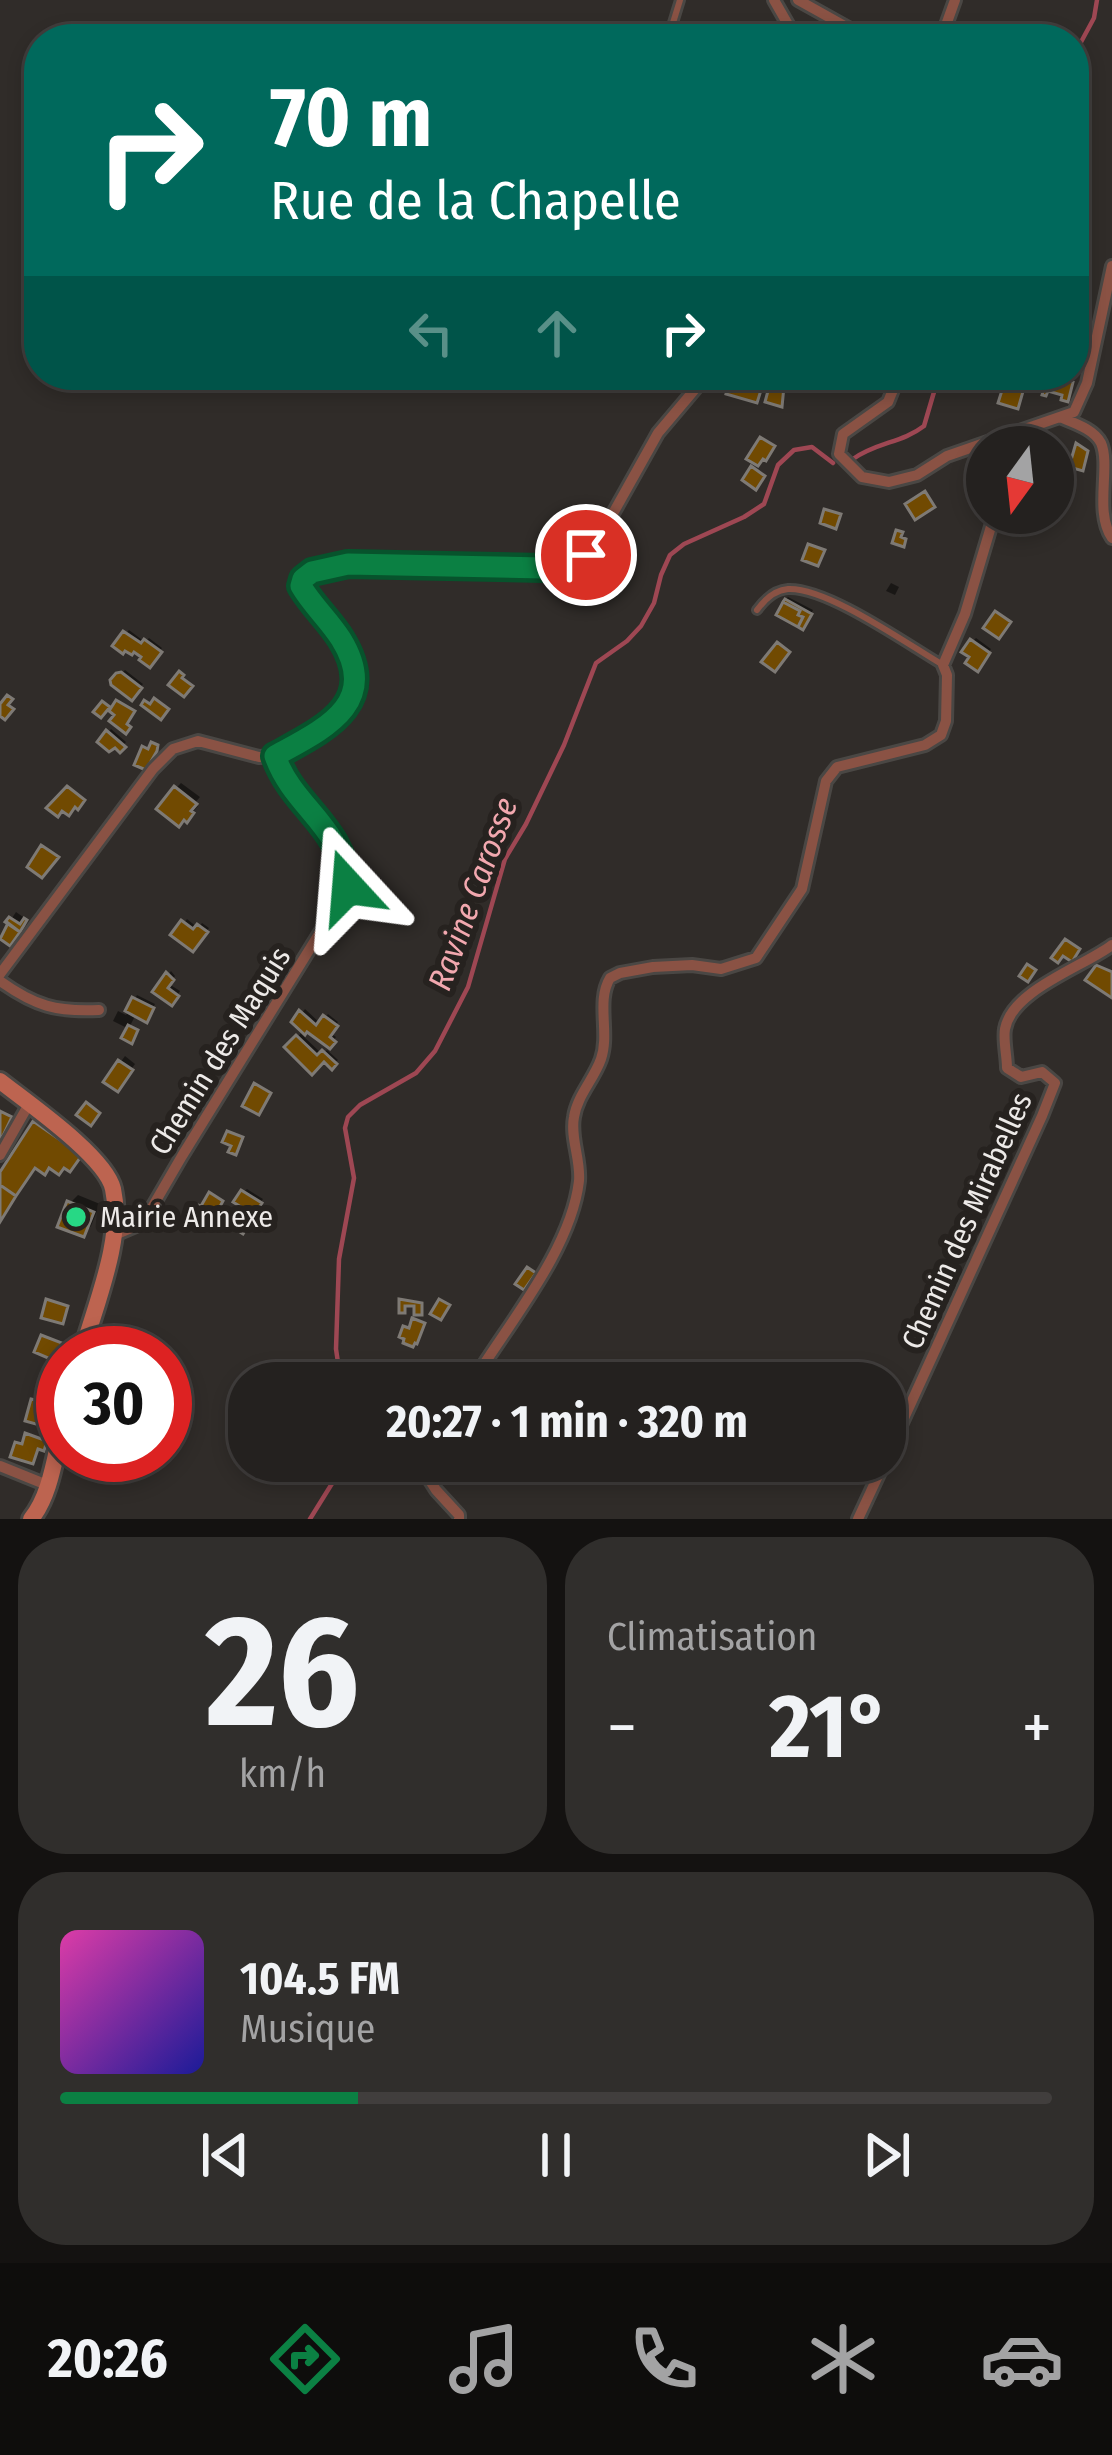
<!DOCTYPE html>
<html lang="fr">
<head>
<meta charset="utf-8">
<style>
	body { margin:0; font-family:"Fira Sans Condensed",sans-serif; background:#302e2c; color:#f1f3f6; height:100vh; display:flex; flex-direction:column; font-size:45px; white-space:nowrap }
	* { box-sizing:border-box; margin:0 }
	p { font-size:39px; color:#a3a3a4 }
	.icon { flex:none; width:66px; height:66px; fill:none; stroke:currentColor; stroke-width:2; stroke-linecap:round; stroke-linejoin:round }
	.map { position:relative; height:1519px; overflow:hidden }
	.sheet { display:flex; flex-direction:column; gap:18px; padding:18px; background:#141211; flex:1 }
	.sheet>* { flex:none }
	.top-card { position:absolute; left:24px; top:24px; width:1065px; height:366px; border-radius:48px; box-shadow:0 6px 18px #0003,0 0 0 3px #413e3d; background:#00695c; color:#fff; overflow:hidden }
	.needle { width:78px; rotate:195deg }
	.controls { position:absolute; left:966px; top:426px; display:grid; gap:24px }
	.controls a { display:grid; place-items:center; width:108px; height:108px; border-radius:50%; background:#24211f; box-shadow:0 6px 18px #0003,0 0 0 3px #413e3d; font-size:60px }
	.speed { position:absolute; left:36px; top:1326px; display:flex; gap:24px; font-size:60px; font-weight:700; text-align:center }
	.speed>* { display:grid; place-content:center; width:156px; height:156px; border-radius:50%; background:#24211f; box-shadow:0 6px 18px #0003,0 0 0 3px #413e3d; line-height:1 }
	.speed .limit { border:18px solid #d22; background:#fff; color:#111 }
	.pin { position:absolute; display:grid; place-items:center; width:102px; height:102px; color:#fff; margin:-51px; border:6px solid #fff; border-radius:50%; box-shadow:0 3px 12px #0007 }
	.me { position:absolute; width:132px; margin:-66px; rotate:341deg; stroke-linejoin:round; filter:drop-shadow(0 0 9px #0008) }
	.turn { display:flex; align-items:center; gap:42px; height:252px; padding:0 48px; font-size:54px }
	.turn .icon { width:156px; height:156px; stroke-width:2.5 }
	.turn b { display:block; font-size:84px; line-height:102px }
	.lanes { display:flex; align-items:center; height:114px; padding:0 48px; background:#0003; justify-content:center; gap:60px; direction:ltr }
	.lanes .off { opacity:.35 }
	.big { font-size:90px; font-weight:700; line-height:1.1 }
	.sheet .widget { flex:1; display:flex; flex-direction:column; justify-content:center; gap:18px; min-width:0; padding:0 42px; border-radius:48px; background:#302e2c }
	.sheet .dial { align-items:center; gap:0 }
	.dial b { font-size:156px; line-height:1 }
	.song { display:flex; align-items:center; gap:36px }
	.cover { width:144px; height:144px; border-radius:18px; background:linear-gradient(135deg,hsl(320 70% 55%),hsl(240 70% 35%)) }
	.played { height:12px; border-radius:6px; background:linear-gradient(90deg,#0b8043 30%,#413e3d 30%) }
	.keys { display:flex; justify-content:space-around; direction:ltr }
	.heat { display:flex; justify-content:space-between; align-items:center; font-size:66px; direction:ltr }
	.sheet .tiles { flex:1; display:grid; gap:18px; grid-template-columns:1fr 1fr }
	.widget:last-child { grid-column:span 2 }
	.trip { position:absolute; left:228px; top:1362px; width:678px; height:120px; border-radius:48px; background:#24211f; box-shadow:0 6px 18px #0003,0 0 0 3px #413e3d; font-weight:700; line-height:120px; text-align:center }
	.menu { display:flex; height:192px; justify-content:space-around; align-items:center; background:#0e0d0c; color:#a3a3a4 }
	.menu .icon { width:84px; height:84px }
	.menu .active { color:#0b8043 }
	.menu b { font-size:54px; color:#f1f3f6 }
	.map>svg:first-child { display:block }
</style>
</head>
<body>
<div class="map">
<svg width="1112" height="1519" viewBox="0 0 1112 1519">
	<rect width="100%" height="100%" fill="#302c29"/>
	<path fill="#0007" d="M 885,22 L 890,25 L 882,39 L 879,37 Z
		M 903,26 L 921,35 L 932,39 L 896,39 Z
		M 1074,323 L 1082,327 L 1074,342 Z
		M 742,375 L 757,375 L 749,380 L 763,384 L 756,399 L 734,380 Z
		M 1052,375 L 1075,379 L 1067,399 L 1050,376 Z
		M 891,583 L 899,587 L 895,595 L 886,591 Z
		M 788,597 L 813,610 L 806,624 L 785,600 Z
		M 129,630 L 145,642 L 149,638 L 162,648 L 149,664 L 146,657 L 116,645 Z
		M 976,638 L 991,649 L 980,665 L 973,641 Z
		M 125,670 L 143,684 L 132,697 L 114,681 Z
		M 111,729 L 126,742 L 120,749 L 101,741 Z
		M 181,783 L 200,797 L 194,804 L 198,806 L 187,819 L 176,788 Z
		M 16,912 L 26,919 L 20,927 L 10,921 Z
		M 187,919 L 198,928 L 202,923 L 209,928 L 193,948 L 175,934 Z
		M 171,971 L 175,976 L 169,984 L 180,991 L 175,999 L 156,991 Z
		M 137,995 L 155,1004 L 149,1016 L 136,1014 L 130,1026 L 137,1029 L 131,1040 L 129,1029 L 113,1021 L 118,1011 L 126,1015 Z
		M 305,1009 L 320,1023 L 328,1014 L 338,1022 L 330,1033 L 336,1037 L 330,1045 L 307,1028 L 301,1034 L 322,1054 L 327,1050 L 338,1060 L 332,1065 L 324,1058 L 288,1047 L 304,1030 L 295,1022 Z
		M 125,1056 L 135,1064 L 120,1085 L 107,1081 Z
		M 247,1189 L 263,1199 L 256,1208 L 243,1192 Z
		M 78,1195 L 100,1204 L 91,1226 L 83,1234 L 70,1203 Z"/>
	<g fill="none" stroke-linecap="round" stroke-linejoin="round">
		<path stroke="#9e4753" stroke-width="4.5" d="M 1074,55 L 1094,18 L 1097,0
			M 1074,96 L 1076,109 L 1074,135
			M 853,459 C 877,442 902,443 924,426 L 939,375
			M 341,1383 L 336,1349 L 339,1259 L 354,1178 L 345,1128 L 348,1117 L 360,1105 L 416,1073 L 435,1051 L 468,987 L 505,859 L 526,824 L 564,745 L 596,663 L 627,641 L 641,626 L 654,603 L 661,575 L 670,555 L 684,544 L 744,517 L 764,504 L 778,465 L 794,450 L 812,447 L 833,463
			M 310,1519 L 346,1461"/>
	</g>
	<path fill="#714a01" stroke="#7e7a75" stroke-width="3" d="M 898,28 L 917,38 L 926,39 L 893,39 Z
		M 810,375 L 835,375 L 821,391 L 806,380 Z
		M 1048,375 L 1073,382 L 1068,402 L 1061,400 L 1062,395 L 1048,391 L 1046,396 L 1042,395 Z
		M 731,378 L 762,387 L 757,403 L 726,394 Z
		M 777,384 L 784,386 L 782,407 L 765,402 L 769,387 L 776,389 Z
		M 1018,386 L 1024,388 L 1018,409 L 998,403 L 1003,387 L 1016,391 Z
		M 760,437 L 775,446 L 766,461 L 763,459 L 758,466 L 746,459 Z
		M 1076,443 L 1088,451 L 1083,471 L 1069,467 Z
		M 751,466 L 765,476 L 756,490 L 742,480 Z
		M 925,491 L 935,507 L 915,520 L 905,504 Z
		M 824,509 L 841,514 L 836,529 L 820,523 Z
		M 896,530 L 903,532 L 901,537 L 906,539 L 904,547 L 892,543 Z
		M 808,544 L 825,550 L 818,566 L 802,560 Z
		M 785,599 L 812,614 L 803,630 L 798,627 L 803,617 L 798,615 L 800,611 L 783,602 Z
		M 783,602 L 800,611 L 798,615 L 803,617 L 798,627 L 776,615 Z
		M 995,611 L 1011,622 L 999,639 L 983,628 Z
		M 123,631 L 141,643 L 144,639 L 162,652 L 150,668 L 139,660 L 141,657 L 134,652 L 132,655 L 125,651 L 123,654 L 112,646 Z
		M 970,639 L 990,653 L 978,672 L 965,663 L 969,657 L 961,652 Z
		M 777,642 L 790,652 L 775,672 L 761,662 Z
		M 179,671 L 184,675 L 182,678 L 193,686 L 184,697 L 168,685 Z
		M 121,672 L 142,688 L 132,701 L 111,685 L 110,680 L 116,673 Z
		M 7,695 L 13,699 L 8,705 L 14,709 L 5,720 L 0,716 L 0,704 Z
		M 154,698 L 169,709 L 161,720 L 141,705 L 144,700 L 150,704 Z
		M 116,700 L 135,711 L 127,724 L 131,727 L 126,734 L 109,721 L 114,715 L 109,711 Z
		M 102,701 L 110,707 L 101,718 L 93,712 Z
		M 106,730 L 126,747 L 120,753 L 115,748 L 109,752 L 97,742 Z
		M 151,742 L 158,745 L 157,751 L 146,770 L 134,765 L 142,746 L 148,749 Z
		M 67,786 L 85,800 L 78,810 L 75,807 L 69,816 L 62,811 L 58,817 L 46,808 Z
		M 174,786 L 197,804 L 191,811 L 194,813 L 187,823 L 184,820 L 179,827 L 156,809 Z
		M 41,845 L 59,857 L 42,878 L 27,867 Z
		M 9,917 L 20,924 L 24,918 L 27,920 L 20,932 L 5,922 Z
		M 181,920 L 193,929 L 197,924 L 208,932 L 193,952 L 170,935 Z
		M 8,923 L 20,932 L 10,946 L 0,939 Z
		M 1065,939 L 1080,949 L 1072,962 L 1063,956 L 1058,963 L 1051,958 Z
		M 1027,964 L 1036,970 L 1028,982 L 1019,976 Z
		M 1096,965 L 1112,972 L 1112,998 L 1085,980 Z
		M 166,972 L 174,980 L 168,988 L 179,996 L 172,1006 L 152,992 Z
		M 132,997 L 154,1008 L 147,1023 L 125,1011 Z
		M 299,1010 L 316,1025 L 323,1015 L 338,1026 L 330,1037 L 336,1042 L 330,1049 L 307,1032 L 305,1035 L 291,1022 Z
		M 128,1025 L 138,1030 L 132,1044 L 121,1038 Z
		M 296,1035 L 317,1055 L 322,1050 L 337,1064 L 332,1070 L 324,1062 L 312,1075 L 284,1047 Z
		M 118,1060 L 133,1070 L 118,1092 L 103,1082 Z
		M 254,1083 L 271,1093 L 259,1115 L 242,1106 Z
		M 86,1102 L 100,1113 L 91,1126 L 76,1115 Z
		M 0,1111 L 12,1117 L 0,1142 Z
		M 33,1121 L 82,1155 L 70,1172 L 64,1168 L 59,1175 L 49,1168 L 45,1175 L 35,1168 L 16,1196 L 0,1185 L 0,1172 Z
		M 227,1131 L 243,1137 L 236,1155 L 228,1152 L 231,1146 L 222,1142 Z
		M 0,1185 L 16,1196 L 0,1222 Z
		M 241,1190 L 262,1203 L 254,1215 L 233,1202 Z
		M 209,1192 L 223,1201 L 211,1223 L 193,1212 L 198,1205 L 201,1206 Z
		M 67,1201 L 94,1212 L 84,1237 L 57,1227 Z
		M 228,1208 L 245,1217 L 247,1215 L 253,1218 L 243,1234 L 227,1224 L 225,1227 L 218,1224 Z
		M 527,1267 L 536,1273 L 524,1290 L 515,1284 Z
		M 46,1299 L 68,1306 L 63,1324 L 41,1318 Z
		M 399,1299 L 422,1303 L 422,1315 L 414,1315 L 414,1306 L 405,1306 L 405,1313 L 399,1313 Z
		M 439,1299 L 450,1305 L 441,1320 L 430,1314 Z
		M 412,1318 L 425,1323 L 417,1344 L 415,1343 L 413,1347 L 403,1343 L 404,1339 L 399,1337 L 403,1326 L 409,1328 Z
		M 41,1335 L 62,1343 L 55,1361 L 34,1352 Z
		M 31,1399 L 50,1404 L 43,1426 L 25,1421 Z
		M 25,1433 L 47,1441 L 44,1451 L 38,1449 L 33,1464 L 10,1457 L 15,1442 L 22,1444 Z"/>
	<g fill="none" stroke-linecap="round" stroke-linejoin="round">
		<defs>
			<path id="service" d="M 668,39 L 680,0
				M 757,610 C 765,599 775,590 788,589 C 827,587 907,644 943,665"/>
			<path id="minor" d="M 774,0 L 790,28 L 792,39
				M 798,0 L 868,39
				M 941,39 L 955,0
				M 899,375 L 888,402 L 843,434 L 839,454 L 862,477 L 889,482 L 917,475 L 947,456 L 1074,412 L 1087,383 L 1112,266
				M 1060,417 C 1074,423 1094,429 1101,443 C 1111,466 1094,512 1112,538
				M 0,974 L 153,769 L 173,749 L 198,741 L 259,757 L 275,756 L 317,733 L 345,711 L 354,690 L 354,668 L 343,641 L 301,586 L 303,579 L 312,572 L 348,564 L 544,568 L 570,566 L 586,555 L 611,517 L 658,433 L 707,375
				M 0,981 C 35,1006 56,1012 99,1010
				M 0,1155 L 29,1104
				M 115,1235 L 143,1223 L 182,1156 L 348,887 C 342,821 294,810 275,756
				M 472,1383 C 508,1324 571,1250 579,1181 C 581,1160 570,1138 574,1117 C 577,1096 594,1079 601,1059 C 610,1033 596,1001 610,978 L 620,973 L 653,967 L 692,965 L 721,969 L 756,958 L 802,889 L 826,781 L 837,767 L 925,745 L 941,735 L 946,721 L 947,675 L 943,665 L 965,614 L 995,513
				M 885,1460 L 1042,1116 L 1055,1083 L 1042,1072 L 1021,1077 L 1007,1068 C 1007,1056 1003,1040 1005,1029 C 1012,990 1083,967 1112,945
				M 434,1461 L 429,1479 L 436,1490 L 459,1515 L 459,1519
				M 0,1466 L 47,1485
				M 858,1519 L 885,1461"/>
			<path id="secondary" d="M 0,1081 C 28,1103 106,1157 113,1189 C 124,1239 95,1305 82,1353
				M 31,1519 C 51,1495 55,1454 63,1424"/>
		</defs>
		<use href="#service" stroke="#4a4744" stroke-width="12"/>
		<use href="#minor" stroke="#4a4744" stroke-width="16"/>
		<use href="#secondary" stroke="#4a4744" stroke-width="22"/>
		<use href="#service" stroke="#8a5244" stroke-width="6"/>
		<use href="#minor" stroke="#8a5244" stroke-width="10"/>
		<use href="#secondary" stroke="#bd6450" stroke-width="16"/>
	</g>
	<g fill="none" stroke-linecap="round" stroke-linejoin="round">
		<defs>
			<path id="route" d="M 348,887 C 342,824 294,809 275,756 C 324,729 381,704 341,639 C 329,620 312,605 301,586 L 303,579 L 312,572 L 348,564 L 544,568 L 569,566 L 586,555"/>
		</defs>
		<use href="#route" stroke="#07532c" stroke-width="30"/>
		<use href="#route" stroke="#0b8043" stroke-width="21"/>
	</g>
	<circle fill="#27d885" stroke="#26221f" stroke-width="4.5" cx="76" cy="1217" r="12"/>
	<g text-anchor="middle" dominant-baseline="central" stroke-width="12" stroke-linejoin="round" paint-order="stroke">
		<g font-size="30" fill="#edeae8" stroke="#26221f">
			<text transform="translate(220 1051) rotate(-58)">Chemin des Maquis</text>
			<text transform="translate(967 1221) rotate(-66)">Chemin des Mirabelles</text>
		</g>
		<g font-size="30" fill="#edeae8" stroke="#26221f" text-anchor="start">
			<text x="100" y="1217">Mairie Annexe</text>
		</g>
		<g font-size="33" font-style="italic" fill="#f2a8af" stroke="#26221f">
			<text transform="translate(473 894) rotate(-70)">Ravine Carosse</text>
		</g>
	</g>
</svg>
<div class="controls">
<a><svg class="needle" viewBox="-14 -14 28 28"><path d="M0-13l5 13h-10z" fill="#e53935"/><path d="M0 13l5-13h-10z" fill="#a3a3a4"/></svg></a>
</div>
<div class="speed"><div class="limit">30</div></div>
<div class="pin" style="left:586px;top:555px;background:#d93025"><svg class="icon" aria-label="arrive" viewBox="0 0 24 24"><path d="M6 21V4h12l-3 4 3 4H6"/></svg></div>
<svg class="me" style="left:348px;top:887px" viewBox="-20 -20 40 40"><path d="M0-17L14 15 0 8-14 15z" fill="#0b8043" stroke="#fff" stroke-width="4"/></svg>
<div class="trip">20:27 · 1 min · 320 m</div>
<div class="top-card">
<div class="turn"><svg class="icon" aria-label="right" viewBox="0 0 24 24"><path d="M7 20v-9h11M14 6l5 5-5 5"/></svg><div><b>70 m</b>Rue de la Chapelle</div></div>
<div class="lanes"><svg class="icon off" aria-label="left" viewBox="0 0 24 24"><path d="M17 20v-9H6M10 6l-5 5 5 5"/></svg><svg class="icon off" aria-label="ahead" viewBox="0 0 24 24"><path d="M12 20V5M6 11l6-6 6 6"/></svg><svg class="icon" aria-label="right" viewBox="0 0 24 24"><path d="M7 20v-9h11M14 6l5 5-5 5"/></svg></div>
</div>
</div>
<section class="sheet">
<div class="tiles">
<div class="widget dial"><b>26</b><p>km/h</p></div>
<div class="widget"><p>Climatisation</p>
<div class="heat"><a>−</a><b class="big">21°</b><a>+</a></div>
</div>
<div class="widget">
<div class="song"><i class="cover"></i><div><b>104.5 FM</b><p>Musique</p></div></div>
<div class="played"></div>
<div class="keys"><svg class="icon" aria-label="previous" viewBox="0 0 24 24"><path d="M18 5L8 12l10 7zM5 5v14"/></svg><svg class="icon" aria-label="pause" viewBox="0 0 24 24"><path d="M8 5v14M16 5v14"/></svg><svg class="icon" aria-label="next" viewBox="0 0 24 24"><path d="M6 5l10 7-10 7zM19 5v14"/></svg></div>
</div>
</div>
</section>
<nav class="menu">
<b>20:26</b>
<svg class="icon active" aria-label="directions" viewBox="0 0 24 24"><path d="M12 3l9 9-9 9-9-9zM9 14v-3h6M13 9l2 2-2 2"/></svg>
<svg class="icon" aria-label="music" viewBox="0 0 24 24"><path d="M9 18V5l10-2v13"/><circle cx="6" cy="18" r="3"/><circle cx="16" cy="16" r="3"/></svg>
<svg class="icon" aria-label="phone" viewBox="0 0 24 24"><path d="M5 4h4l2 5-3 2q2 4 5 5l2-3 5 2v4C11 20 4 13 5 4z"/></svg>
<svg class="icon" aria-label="climate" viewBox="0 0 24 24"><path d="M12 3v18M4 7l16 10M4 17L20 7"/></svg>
<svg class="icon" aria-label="car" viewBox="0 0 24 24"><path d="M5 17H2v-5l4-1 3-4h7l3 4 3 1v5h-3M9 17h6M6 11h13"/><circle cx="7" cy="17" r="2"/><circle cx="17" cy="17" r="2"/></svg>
</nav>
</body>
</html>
